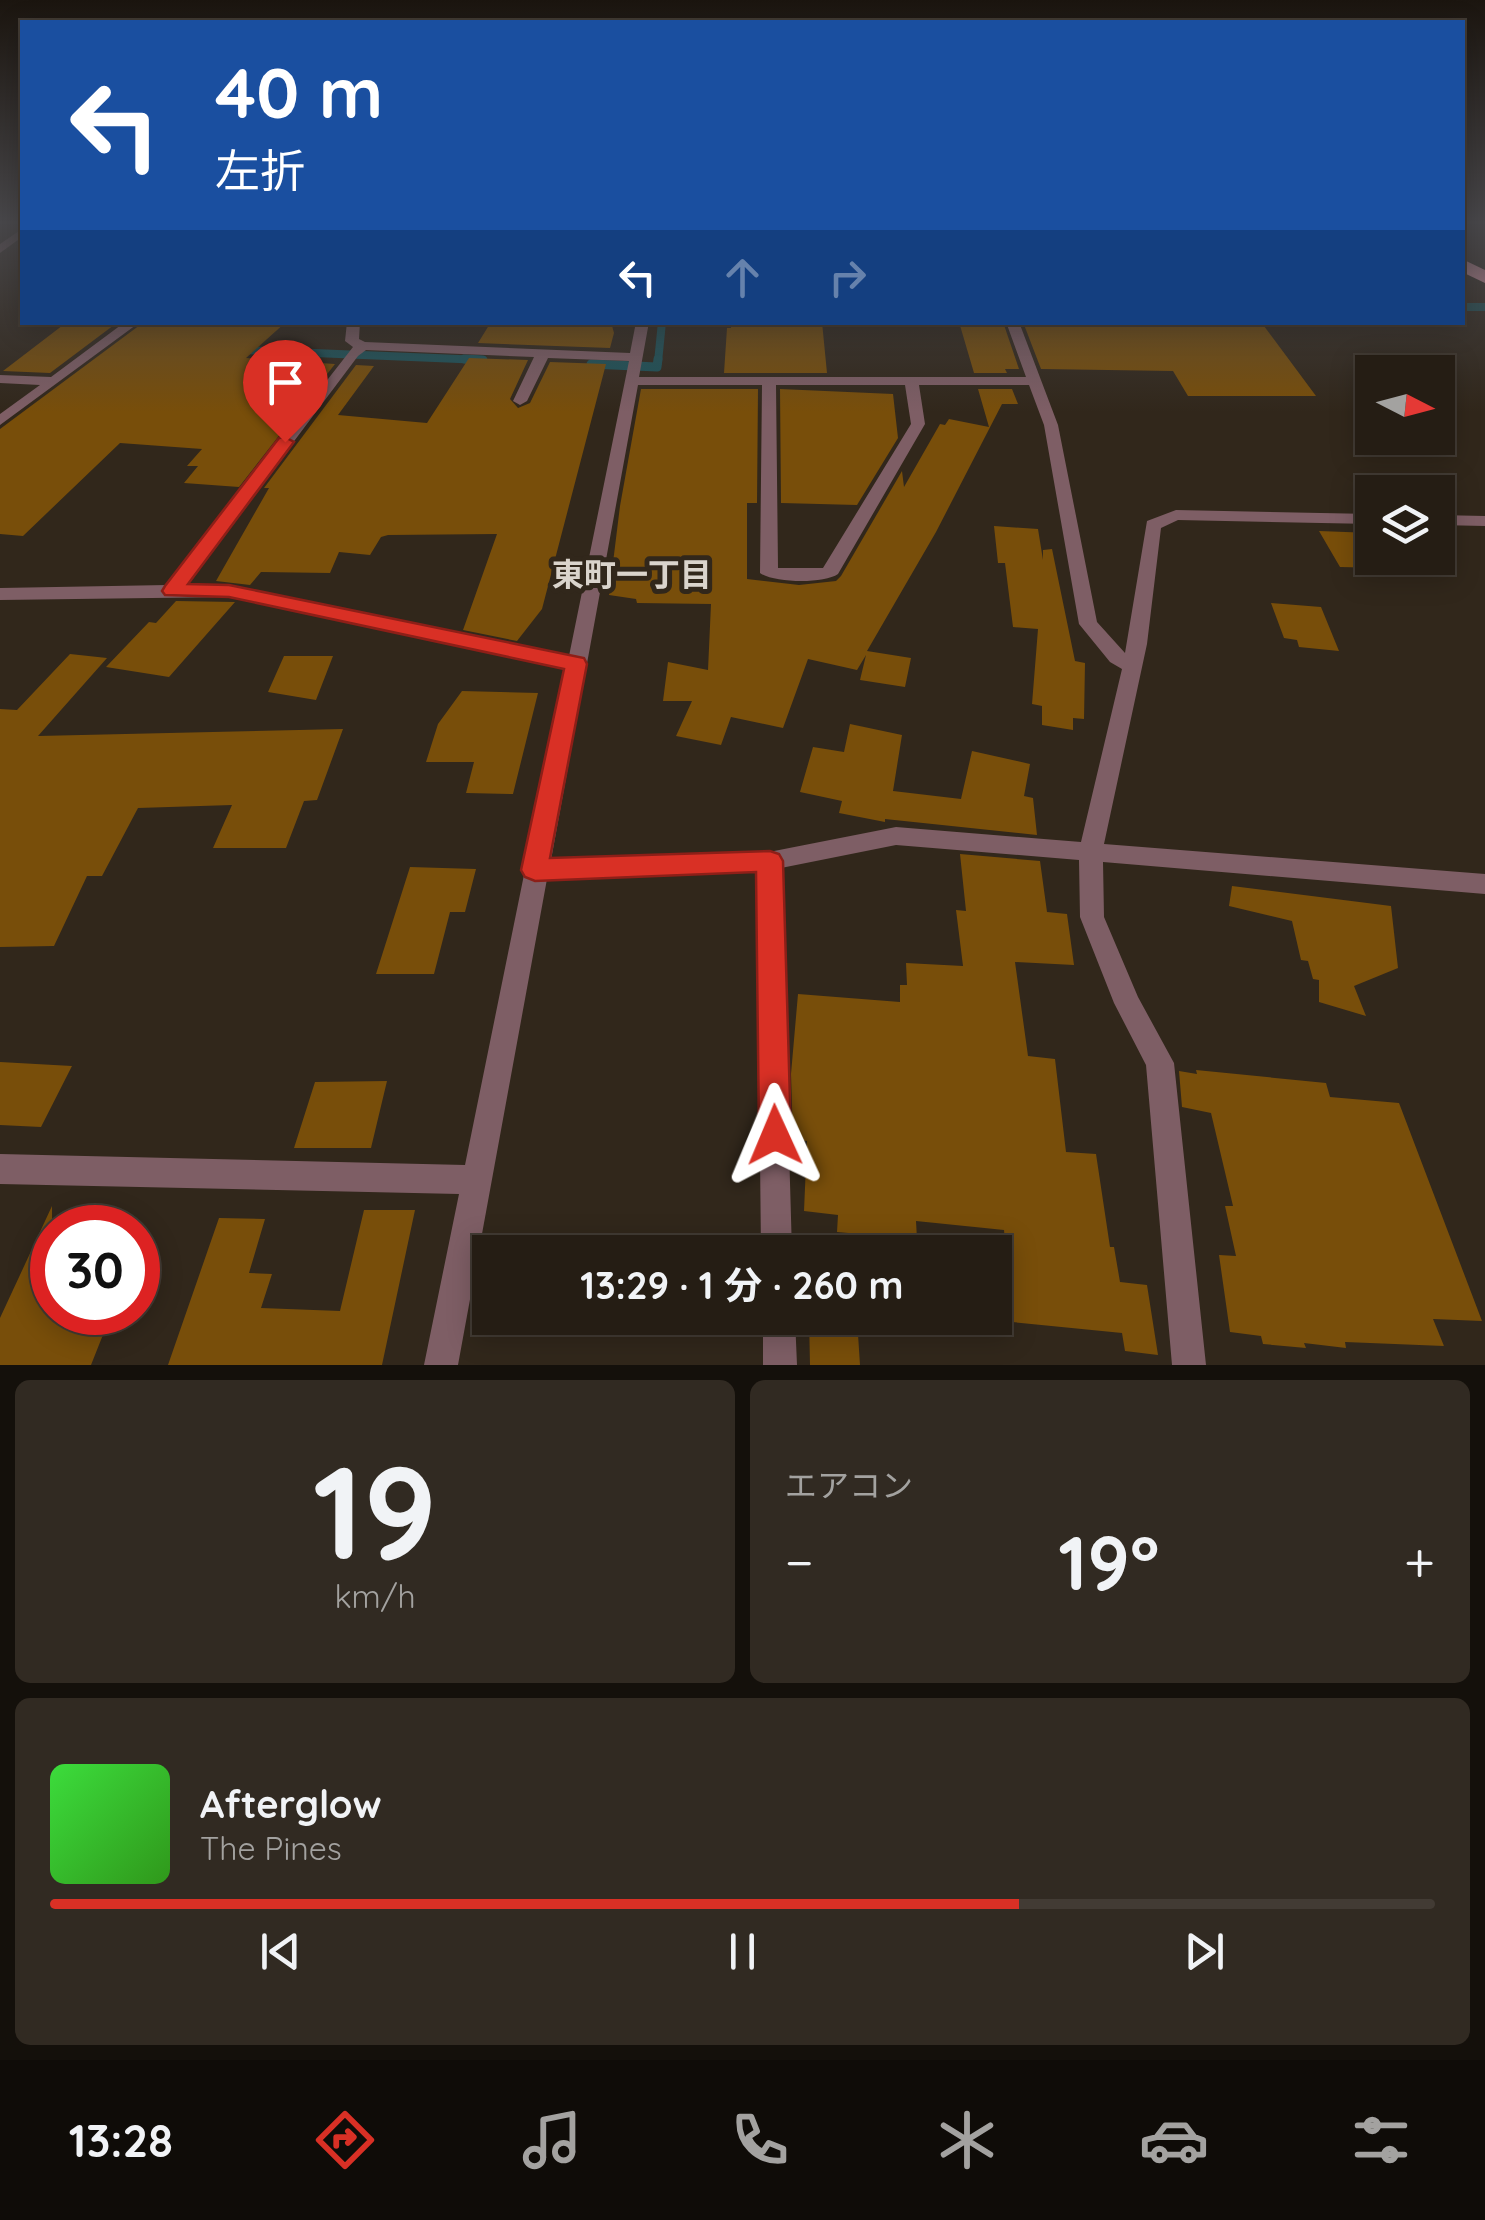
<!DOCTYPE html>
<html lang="ja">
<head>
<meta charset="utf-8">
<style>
	body { margin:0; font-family:Quicksand,"Noto Sans JP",sans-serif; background:#312a22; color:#f1f3f6; height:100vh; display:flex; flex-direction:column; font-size:38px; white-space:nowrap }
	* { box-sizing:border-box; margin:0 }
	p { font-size:32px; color:#a3a2a0 }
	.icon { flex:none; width:55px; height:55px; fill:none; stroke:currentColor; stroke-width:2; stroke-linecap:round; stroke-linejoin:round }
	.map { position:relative; height:1365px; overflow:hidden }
	.sheet { display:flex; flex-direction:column; gap:15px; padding:15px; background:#14100b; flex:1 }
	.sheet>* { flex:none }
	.guide { position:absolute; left:20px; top:20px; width:1445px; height:305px; border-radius:0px; box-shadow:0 5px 25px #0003,0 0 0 2px #423b34; background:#1a4fa0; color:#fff; overflow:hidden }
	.needle { width:65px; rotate:96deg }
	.fabs { position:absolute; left:1355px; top:355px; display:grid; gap:20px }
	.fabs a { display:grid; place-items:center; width:100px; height:100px; border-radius:0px; background:#251d14; box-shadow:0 5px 25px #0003,0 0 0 2px #423b34; font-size:50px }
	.speed { position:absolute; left:30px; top:1205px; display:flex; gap:20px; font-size:50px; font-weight:700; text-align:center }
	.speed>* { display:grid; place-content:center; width:130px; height:130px; border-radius:50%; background:#251d14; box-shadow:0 5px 25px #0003,0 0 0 2px #423b34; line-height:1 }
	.speed .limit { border:15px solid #d22; background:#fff; color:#111 }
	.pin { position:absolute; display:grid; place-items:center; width:85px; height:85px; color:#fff; margin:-102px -42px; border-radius:50% 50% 50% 0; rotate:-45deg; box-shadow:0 0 10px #0007 }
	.pin .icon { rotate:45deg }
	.me { position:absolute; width:110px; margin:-55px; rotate:359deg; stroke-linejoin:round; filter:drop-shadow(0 0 8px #0008) }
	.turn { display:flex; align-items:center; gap:35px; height:210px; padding:0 30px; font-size:45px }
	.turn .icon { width:130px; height:130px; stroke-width:2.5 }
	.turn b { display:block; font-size:70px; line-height:85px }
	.lanes { display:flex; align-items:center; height:95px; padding:0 30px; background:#0003; justify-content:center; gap:50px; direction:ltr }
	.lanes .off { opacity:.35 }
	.big { font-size:75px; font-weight:700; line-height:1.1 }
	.sheet .widget { flex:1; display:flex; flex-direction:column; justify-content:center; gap:15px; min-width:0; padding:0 35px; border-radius:15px; background:#312a22 }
	.sheet .dial { align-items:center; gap:0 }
	.dial b { font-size:130px; line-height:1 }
	.song { display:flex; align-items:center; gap:30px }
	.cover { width:120px; height:120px; border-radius:15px; background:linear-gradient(135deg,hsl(120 70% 55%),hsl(110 70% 35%)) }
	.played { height:10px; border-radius:5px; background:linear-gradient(90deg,#d93025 70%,#423b34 70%) }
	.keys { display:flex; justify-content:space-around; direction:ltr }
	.heat { display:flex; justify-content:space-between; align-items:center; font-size:55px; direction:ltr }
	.sheet .tiles { flex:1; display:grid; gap:15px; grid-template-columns:1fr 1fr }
	.widget:last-child { grid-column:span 2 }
	.trip { position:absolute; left:472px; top:1235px; width:540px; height:100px; border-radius:0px; background:#251d14; box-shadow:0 5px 25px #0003,0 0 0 2px #423b34; font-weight:700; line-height:100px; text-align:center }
	.tabs { display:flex; height:160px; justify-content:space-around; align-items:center; background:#0f0c08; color:#a3a2a0 }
	.tabs .icon { width:70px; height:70px }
	.tabs .active { color:#d93025 }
	.tabs b { font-size:45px; color:#f1f3f6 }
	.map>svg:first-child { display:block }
</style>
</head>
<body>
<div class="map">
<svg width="1485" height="1365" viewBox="0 0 1485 1365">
	<rect width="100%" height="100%" fill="#31271b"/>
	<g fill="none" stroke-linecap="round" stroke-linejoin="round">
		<path stroke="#1d5258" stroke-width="8" d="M 1462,307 L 1485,307
			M 242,350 L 483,360
			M 658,362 L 662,322"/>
		<path stroke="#1d5258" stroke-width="9" d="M 464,359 L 483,360
			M 591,364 L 657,367 L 658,359"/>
	</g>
	<path fill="#784e0a" d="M 67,322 L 118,322 L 50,373 L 3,371 Z
		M 144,322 L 286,322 L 246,358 L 335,364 L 239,487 L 184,483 L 198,466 L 187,466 L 202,449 L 120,443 L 23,536 L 0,534 L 0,429 Z
		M 491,322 L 611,322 L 614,333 L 610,348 L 478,343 Z
		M 731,322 L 822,322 L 827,373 L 724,373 L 727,328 L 731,328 Z
		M 959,322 L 1003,322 L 1019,369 L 1005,369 L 1007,373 L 974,373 Z
		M 1023,322 L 1261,322 L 1316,396 L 1188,396 L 1173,371 L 1041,369 Z
		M 469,358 L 528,360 L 510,399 L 518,408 L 530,403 L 550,362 L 606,364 L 542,609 L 517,641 L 463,630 L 497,534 L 388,535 L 381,537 L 370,555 L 339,552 L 330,573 L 261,572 L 250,585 L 216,581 L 269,488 L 264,488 L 356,365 L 374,366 L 338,415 L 427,423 Z
		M 641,389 L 758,389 L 757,503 L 747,503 L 747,579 L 799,585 L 836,581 L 841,576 L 902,471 L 904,487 L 940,424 L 945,425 L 949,419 L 989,427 L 978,389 L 1012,389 L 1018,404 L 1002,404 L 936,532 L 867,651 L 911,658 L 905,687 L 860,680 L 866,655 L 857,670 L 808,659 L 783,728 L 731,717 L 721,745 L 676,736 L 692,701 L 663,701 L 668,662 L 708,670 L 711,604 L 637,603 L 636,599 L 609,595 L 620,506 Z
		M 780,389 L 893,394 L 898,438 L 857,505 L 781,503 Z
		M 994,526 L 1038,529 L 1043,560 L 1043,550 L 1052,549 L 1075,661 L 1085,663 L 1084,719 L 1073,718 L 1073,730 L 1042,725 L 1042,706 L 1032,704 L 1038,629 L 1013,627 L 1005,563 L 998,563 Z
		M 1319,531 L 1372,533 L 1372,558 L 1378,558 L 1385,568 L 1340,567 Z
		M 176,601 L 235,602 L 169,677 L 106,667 L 149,622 L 156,623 Z
		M 1271,603 L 1321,607 L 1339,651 L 1299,647 L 1297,640 L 1284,638 Z
		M 70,654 L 107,658 L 38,736 L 343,729 L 317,800 L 304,801 L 286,848 L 213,848 L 232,805 L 138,808 L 102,876 L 87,876 L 54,946 L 0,947 L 0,709 L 17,710 Z
		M 284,656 L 333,656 L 316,700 L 268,692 Z
		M 462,691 L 538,693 L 513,794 L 466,793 L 474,762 L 426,762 L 438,724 Z
		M 850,724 L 902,735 L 893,791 L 961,799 L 972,751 L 1030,764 L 1024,796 L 1033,798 L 1037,835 L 885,819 L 885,822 L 839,813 L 842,801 L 800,792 L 813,747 L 844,752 Z
		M 960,854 L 1040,861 L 1047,912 L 1067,914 L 1074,965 L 1015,962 L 1028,1056 L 1055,1059 L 1066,1152 L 1096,1154 L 1110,1247 L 1114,1247 L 1120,1282 L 1147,1285 L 1158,1355 L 1125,1351 L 1122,1333 L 1012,1322 L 1004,1230 L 916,1221 L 917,1239 L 837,1232 L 838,1215 L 804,1211 L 807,1141 L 793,1139 L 791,1074 L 798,994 L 900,1002 L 900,985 L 907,985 L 906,963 L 963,966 L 956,910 L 966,911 Z
		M 410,867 L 476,869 L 465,912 L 450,912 L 434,974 L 376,974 Z
		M 1232,886 L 1391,906 L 1398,968 L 1354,986 L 1366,1016 L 1319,1002 L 1319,980 L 1313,979 L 1308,961 L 1301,960 L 1292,921 L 1229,906 Z
		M 0,1062 L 72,1066 L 41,1127 L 0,1125 Z
		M 1196,1070 L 1326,1083 L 1330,1097 L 1399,1103 L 1482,1321 L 1433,1319 L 1444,1346 L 1345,1342 L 1346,1348 L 1304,1343 L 1306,1348 L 1263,1344 L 1261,1336 L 1230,1332 L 1219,1255 L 1236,1256 L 1225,1206 L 1233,1206 L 1211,1113 L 1182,1107 L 1179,1071 L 1197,1074 Z
		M 387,1081 L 371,1148 L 294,1148 L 315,1082 Z
		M 52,1206 L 52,1312 L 112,1312 L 91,1365 L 0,1365 L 0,1318 Z
		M 364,1210 L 415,1210 L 382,1365 L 168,1365 L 219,1218 L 265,1219 L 249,1273 L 272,1274 L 261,1308 L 340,1311 Z
		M 809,1318 L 839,1318 L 840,1333 L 858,1334 L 860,1365 L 810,1365 Z"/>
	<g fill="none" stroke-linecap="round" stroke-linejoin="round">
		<path fill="#7e5e65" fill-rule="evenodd" d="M 22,229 L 22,237 L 0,253 L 0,244 Z
			M 125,322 L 140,322 L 0,425 L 0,414 L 40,385 L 0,383 L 0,375 L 51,377 Z
			M 347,322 L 360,322 L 359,339 L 365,342 L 630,353 L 636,322 L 649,322 L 639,377 L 1026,377 L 1006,322 L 1019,322 L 1058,425 L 1097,622 L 1125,653 L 1147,521 L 1176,510 L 1372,514 L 1372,524 L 1178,520 L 1161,528 L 1147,644 L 1104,844 L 1485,874 L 1485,894 L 1103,862 L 1104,917 L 1138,997 L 1174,1063 L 1206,1365 L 1172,1365 L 1146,1065 L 1114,1003 L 1080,917 L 1079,860 L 896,845 L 781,868 L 792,1252 L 761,1252 L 757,871 L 547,879 L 458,1365 L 424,1365 L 459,1194 L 0,1184 L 0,1154 L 465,1165 L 566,668 L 229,597 L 0,600 L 0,588 L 167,585 L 353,347 L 345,341 ZM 366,350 L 534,357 L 513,401 L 520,405 L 527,401 L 548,358 L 629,361 L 569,656 L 229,585 L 186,585 L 358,356 ZM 638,385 L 762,385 L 760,573 C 774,583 824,584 838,574 L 925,424 L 919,385 L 1029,385 L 1044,425 L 1079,624 L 1110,662 L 1122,669 L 1081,842 L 896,827 L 769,852 L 551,860 ZM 776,385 L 905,385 L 911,424 L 823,568 L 778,568 Z
			M 1438,515 L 1485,516 L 1485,526 L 1438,525 Z
			M 763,1318 L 795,1318 L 797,1365 L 763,1365 Z"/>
		<path fill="#f4a6b7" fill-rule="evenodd" d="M 1462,259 L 1485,270 L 1485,283 L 1462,272 Z"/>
	</g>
	<linearGradient id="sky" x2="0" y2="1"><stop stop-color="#1b150f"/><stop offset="0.54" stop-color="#48474a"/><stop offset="1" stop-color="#48474a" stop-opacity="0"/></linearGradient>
	<rect width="1485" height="412" fill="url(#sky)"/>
	<path fill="#d93025" stroke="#8d1f18" stroke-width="2.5" d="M 285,437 L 294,442 L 188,584 L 229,585 L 584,658 L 587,664 L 550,858 L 770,851 L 779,854 L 783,861 L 791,1135 L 787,1147 L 775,1151 L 763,1147 L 759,1135 L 756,872 L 535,881 L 525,877 L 521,870 L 564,669 L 229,597 L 165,595 L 162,591 L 165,586 L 279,438 Z"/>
	<g text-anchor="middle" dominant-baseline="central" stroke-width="10" stroke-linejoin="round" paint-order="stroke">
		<g font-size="32" font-weight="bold" fill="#dad4cc" stroke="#31271b">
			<text x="632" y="574">東町一丁目</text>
		</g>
	</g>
</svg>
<div class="fabs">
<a><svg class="needle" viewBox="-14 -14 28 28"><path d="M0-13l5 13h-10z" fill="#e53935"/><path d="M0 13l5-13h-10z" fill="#a3a2a0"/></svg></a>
<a><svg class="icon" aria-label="layers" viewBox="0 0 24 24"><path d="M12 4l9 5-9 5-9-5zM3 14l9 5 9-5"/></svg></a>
</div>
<div class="speed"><div class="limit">30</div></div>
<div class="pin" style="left:285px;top:442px;background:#d93025"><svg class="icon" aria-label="arrive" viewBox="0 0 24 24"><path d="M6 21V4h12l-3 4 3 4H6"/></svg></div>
<svg class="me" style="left:775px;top:1135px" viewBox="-20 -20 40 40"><path d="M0-17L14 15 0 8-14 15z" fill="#d93025" stroke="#fff" stroke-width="4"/></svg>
<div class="trip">13:29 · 1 分 · 260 m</div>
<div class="guide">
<div class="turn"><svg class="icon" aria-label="left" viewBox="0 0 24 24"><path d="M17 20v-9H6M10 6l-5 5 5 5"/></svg><div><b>40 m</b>左折</div></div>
<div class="lanes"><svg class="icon" aria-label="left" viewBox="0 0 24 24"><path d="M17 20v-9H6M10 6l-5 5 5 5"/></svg><svg class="icon off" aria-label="ahead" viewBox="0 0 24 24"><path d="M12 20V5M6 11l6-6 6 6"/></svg><svg class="icon off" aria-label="right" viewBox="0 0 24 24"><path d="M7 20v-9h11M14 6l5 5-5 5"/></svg></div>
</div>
</div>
<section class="sheet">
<div class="tiles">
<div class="widget dial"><b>19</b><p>km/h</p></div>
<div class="widget"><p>エアコン</p>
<div class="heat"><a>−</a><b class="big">19°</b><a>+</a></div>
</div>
<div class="widget">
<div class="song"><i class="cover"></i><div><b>Afterglow</b><p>The Pines</p></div></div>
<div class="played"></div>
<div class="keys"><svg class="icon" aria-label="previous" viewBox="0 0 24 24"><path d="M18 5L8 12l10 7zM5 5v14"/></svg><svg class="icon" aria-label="pause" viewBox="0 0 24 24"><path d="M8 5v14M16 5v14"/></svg><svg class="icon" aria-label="next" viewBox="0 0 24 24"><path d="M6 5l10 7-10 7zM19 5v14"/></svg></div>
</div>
</div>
</section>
<nav class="tabs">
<b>13:28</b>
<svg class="icon active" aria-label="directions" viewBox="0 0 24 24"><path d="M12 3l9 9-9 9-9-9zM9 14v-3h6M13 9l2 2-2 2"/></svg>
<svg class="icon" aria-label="music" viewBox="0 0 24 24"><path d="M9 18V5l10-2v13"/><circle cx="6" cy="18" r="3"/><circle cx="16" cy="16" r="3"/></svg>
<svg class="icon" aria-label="phone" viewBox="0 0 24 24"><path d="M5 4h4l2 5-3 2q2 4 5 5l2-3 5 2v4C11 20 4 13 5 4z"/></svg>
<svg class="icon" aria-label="climate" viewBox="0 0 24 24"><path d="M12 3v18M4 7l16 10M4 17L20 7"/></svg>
<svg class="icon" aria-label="car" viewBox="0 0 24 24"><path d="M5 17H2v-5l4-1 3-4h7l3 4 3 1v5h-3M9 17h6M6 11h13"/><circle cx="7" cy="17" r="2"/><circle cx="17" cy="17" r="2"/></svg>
<svg class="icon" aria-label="filters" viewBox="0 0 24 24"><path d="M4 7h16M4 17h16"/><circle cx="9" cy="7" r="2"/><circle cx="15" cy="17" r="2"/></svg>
</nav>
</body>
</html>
